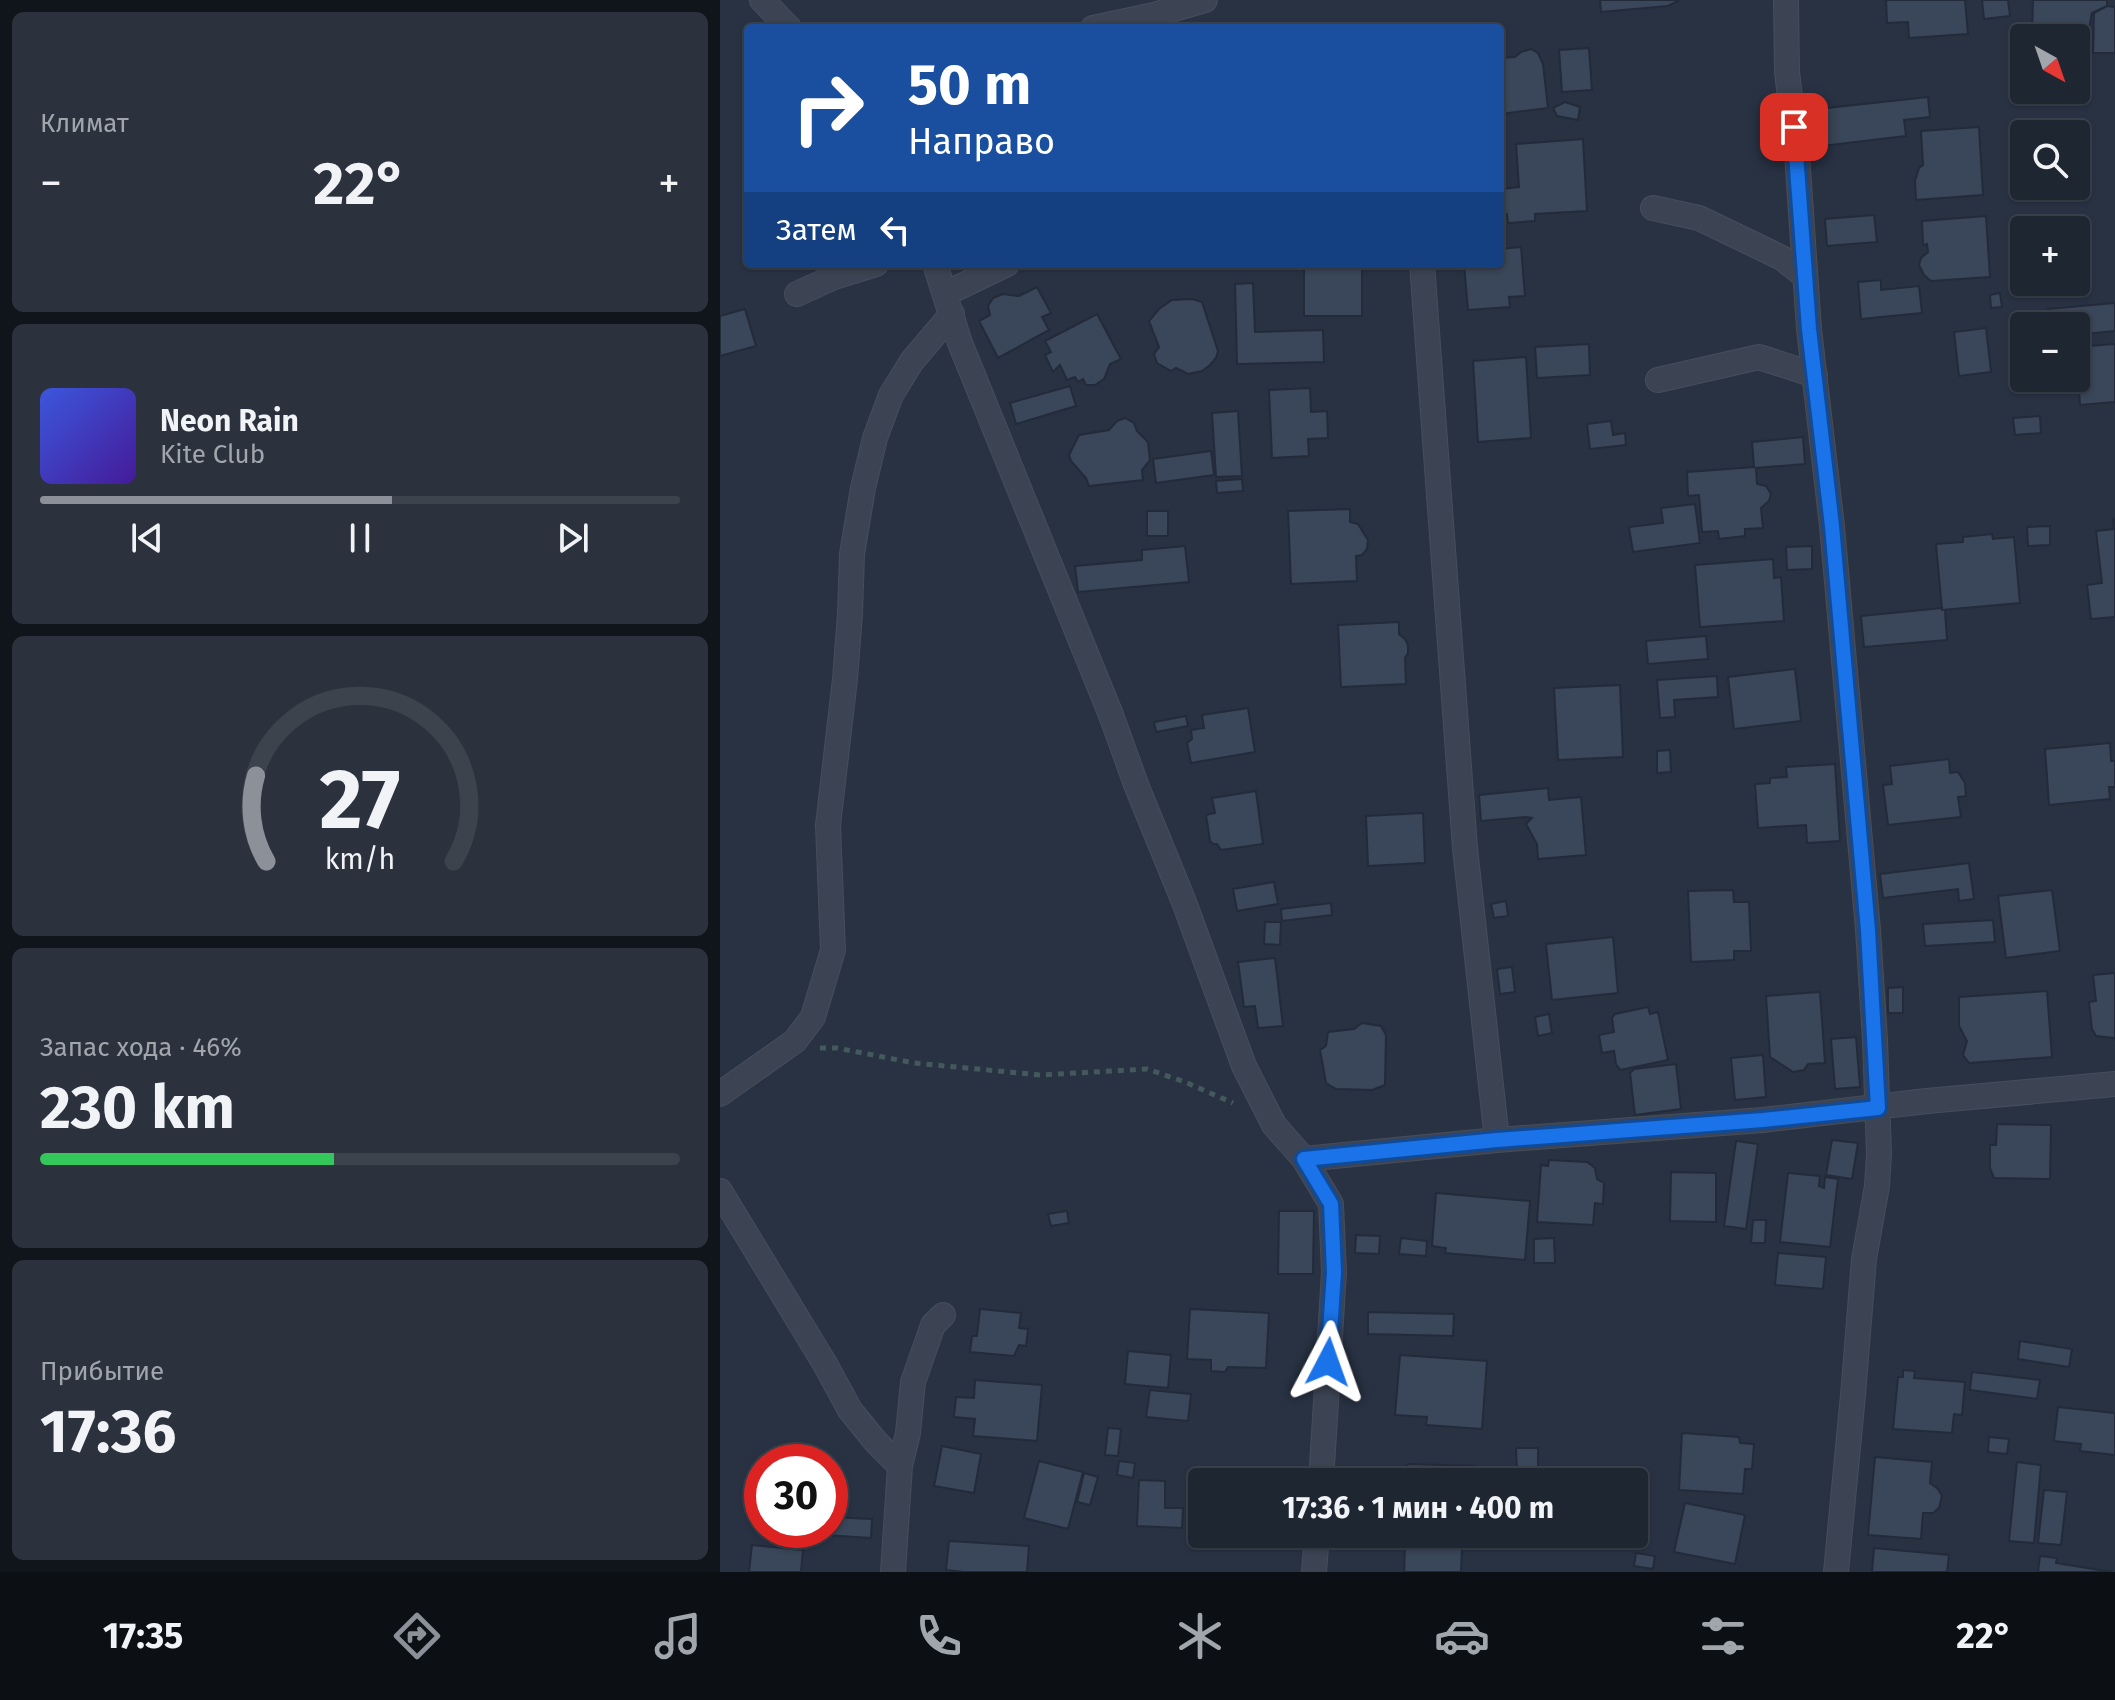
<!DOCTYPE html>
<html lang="ru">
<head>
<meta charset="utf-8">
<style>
	body { margin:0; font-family:"Fira Sans",sans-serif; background:#2b323e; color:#f1f3f6; height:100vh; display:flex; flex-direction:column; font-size:30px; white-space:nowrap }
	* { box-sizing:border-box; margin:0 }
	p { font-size:26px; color:#a1a5ac }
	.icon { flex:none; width:44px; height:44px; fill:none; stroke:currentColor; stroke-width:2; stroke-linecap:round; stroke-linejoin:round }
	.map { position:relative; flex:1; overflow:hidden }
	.panel { display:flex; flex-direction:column; gap:12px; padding:12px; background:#10151c; width:720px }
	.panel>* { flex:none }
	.guide { position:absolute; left:24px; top:24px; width:760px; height:244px; border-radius:8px; box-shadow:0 2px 6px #0004,0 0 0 2px #3c434d; background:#1a4fa0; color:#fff; overflow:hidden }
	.needle { width:52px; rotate:140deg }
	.tools { position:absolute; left:1290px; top:24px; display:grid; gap:16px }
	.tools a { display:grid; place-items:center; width:80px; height:80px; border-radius:8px; background:#1e2632; box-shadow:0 2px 6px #0004,0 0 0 2px #3c434d; font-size:40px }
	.speed { position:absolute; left:24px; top:1444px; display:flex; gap:16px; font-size:40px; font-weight:700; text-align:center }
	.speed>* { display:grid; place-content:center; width:104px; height:104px; border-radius:50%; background:#1e2632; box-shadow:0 2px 6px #0004,0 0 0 2px #3c434d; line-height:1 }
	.speed .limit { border:12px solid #d22; background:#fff; color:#111 }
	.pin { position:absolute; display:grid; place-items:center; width:68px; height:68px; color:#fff; margin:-34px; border-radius:16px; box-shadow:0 4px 12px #0006 }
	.me { position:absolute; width:88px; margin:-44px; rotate:4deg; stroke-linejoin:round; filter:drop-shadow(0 0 6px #0008) }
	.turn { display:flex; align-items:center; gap:28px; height:168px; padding:0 32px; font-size:36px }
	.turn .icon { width:104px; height:104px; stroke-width:2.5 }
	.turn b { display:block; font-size:56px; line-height:68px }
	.then { display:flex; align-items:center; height:76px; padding:0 32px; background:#0003; gap:16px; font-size:30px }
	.big { font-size:60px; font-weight:700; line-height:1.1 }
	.panel .tile { flex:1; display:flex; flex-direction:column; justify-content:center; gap:12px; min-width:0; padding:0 28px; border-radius:12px; background:#2b323e }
	.panel .dial { align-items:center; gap:0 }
	.dial svg { height:208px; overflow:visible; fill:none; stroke:#3c434d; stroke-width:7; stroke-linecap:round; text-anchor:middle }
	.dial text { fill:#f1f3f6; stroke:none }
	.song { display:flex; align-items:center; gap:24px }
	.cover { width:96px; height:96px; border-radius:12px; background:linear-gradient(135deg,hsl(230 70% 55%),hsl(260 70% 35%)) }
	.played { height:8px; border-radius:4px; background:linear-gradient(90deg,#8c9099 55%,#3c434d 55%) }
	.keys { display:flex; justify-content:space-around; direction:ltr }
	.heat { display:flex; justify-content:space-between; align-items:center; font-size:44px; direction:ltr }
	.charge { height:12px; border-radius:6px; background:linear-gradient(90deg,#34c759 46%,#3c434d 0) }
	.trip { position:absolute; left:468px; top:1468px; width:460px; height:80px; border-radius:8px; background:#1e2632; box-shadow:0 2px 6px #0004,0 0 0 2px #3c434d; font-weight:700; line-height:80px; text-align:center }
	.tab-bar { display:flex; height:128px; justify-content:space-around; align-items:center; background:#0c0f14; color:#a1a5ac }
	.tab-bar .icon { width:56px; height:56px }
	.tab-bar .current { color:#8c9099 }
	.tab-bar b { font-size:36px; color:#f1f3f6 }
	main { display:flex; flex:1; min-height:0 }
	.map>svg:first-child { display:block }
</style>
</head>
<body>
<main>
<section class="panel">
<div class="tile"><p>Климат</p>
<div class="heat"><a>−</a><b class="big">22°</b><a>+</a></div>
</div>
<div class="tile">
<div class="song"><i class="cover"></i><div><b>Neon Rain</b><p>Kite Club</p></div></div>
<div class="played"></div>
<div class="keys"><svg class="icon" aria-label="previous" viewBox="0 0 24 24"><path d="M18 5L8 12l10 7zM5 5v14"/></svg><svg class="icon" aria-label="pause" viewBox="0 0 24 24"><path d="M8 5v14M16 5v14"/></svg><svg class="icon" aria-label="next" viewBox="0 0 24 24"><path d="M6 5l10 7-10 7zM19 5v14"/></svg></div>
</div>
<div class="tile dial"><svg viewBox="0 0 100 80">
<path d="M14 69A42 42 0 1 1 86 69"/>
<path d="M14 69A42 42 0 0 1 10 36" stroke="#8c9099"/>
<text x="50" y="56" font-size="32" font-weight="700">27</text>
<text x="50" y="72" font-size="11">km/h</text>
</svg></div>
<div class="tile"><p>Запас хода · 46%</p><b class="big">230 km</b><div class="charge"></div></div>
<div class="tile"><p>Прибытие</p><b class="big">17:36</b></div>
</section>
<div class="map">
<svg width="1395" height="1572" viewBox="0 0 1395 1572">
	<rect width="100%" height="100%" fill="#283243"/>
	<path fill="#3a4659" stroke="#232b3a" stroke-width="2" d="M 880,0 L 957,0 L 958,1 L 948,6 L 881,12 Z
		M 1166,0 L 1245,0 L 1248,34 L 1189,38 L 1188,22 L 1167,23 Z
		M 1262,0 L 1288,0 L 1290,16 L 1264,19 Z
		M 1313,0 L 1387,0 L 1387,6 L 1372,13 L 1367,38 L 1322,38 L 1312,34 Z
		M 1387,6 L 1395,7 L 1395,53 L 1373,53 L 1374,13 Z
		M 869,48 L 872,90 L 842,92 L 839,50 Z
		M 811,49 L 818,53 L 823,64 L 828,108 L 780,114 L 780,58 L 795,57 L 801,52 Z
		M 1208,97 L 1210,117 L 1184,120 L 1186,136 L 1102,146 L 1098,109 Z
		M 845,102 L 860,107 L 858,120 L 837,116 L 833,108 Z
		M 1259,127 L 1263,195 L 1196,200 L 1195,181 L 1199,168 L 1203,165 L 1201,131 Z
		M 863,139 L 867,211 L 815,214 L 815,221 L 788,223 L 787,214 L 783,215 L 781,189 L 799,187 L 796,144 Z
		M 1154,215 L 1157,242 L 1107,246 L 1105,219 Z
		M 1266,216 L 1270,277 L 1211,281 L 1204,275 L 1199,265 L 1201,258 L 1208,252 L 1207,244 L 1203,245 L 1202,221 Z
		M 801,247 L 805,296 L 789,297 L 790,307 L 748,310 L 744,264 L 780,264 L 780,249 Z
		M 584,265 L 642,265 L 642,316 L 584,316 Z
		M 1161,280 L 1161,290 L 1199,286 L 1202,313 L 1141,319 L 1138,282 Z
		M 533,283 L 535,332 L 603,330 L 604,362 L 517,364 L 515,284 Z
		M 317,287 L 331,313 L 322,317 L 329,330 L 278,358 L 259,321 L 270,315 L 268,306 L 273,298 L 283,294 L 299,296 Z
		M 1280,293 L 1282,307 L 1271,308 L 1270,295 Z
		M 472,299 L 482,302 L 498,351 L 496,358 L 490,365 L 482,371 L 468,374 L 456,368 L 451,371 L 437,363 L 434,354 L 439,347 L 429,321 L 439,309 L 452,300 Z
		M 1395,303 L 1395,331 L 1356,335 L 1356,326 L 1329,326 L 1328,309 Z
		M 25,309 L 36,346 L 0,356 L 0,316 Z
		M 377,314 L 401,359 L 390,364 L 384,379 L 375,385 L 366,385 L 363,379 L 358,382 L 355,377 L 347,380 L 340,365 L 333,372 L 325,355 L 331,352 L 325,341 Z
		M 1266,328 L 1271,372 L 1239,376 L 1234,332 Z
		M 869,344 L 870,375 L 817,378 L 815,347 Z
		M 1395,344 L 1395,402 L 1360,405 L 1356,347 Z
		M 806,357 L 811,438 L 758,442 L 753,361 Z
		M 350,386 L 356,406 L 296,424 L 290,403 Z
		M 590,388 L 591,412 L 607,411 L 608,438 L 588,439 L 589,456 L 552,458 L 549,390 Z
		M 518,411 L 522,476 L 496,477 L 492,413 Z
		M 1320,416 L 1321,433 L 1295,435 L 1293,418 Z
		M 405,418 L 414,423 L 417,431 L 428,442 L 430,460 L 422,470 L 423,480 L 369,486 L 366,478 L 351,461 L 349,455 L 359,435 L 389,430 L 397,421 Z
		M 891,421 L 893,435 L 905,433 L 906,445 L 870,449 L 867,424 Z
		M 1083,437 L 1085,464 L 1036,468 L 1037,484 L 1046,486 L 1051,494 L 1049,501 L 1041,508 L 1043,528 L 1025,529 L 1025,536 L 999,539 L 998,531 L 982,532 L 979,495 L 968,496 L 967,472 L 1034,467 L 1032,442 Z
		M 491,451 L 494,475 L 436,483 L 433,459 Z
		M 522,479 L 523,491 L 497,493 L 496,481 Z
		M 975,504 L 980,543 L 913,552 L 909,527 L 943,523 L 941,508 Z
		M 630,509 L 630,522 L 638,524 L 648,540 L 647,549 L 642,555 L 636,556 L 637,581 L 571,584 L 568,511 Z
		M 427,511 L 448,511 L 448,536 L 427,536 Z
		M 1393,519 L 1395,519 L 1395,617 L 1371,619 L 1367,585 L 1382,583 L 1376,531 L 1394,529 Z
		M 1330,526 L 1330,545 L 1308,546 L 1307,527 Z
		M 1272,534 L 1273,539 L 1294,537 L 1300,603 L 1222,610 L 1216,544 L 1243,542 L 1243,537 Z
		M 465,546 L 469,582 L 358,592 L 355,566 L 422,560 L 422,550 Z
		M 1092,546 L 1092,569 L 1067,570 L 1066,547 Z
		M 1053,559 L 1054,578 L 1061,577 L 1064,621 L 980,627 L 975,565 Z
		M 1222,608 L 1222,610 L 1225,610 L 1227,640 L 1144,647 L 1141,616 Z
		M 679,622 L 679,634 L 685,639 L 688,645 L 688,653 L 685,658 L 686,684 L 621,687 L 618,625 Z
		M 986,636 L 988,659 L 928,664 L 926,641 Z
		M 1075,669 L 1081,721 L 1014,729 L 1008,677 Z
		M 997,676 L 998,697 L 954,700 L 955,717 L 940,718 L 937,680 Z
		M 900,685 L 903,757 L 838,760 L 834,688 Z
		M 528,708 L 535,752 L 471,763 L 467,743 L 472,739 L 471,730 L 484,728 L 482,715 Z
		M 466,716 L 468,726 L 436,732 L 434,722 Z
		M 1390,743 L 1391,761 L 1395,761 L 1395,787 L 1389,787 L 1390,799 L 1329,805 L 1325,749 Z
		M 950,750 L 951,772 L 937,773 L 937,751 Z
		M 1229,759 L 1230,773 L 1238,772 L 1245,783 L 1246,796 L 1238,797 L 1241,817 L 1168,825 L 1163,785 L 1172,784 L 1170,766 Z
		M 1115,764 L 1120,841 L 1087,843 L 1086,825 L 1038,828 L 1035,784 L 1050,783 L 1050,778 L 1067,777 L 1066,767 Z
		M 828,788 L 829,800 L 861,797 L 866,855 L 818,859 L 817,844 L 806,824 L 812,818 L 806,817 L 761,821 L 759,795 Z
		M 536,791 L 543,844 L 501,850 L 497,844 L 493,844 L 490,841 L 486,815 L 495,813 L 492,798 Z
		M 703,813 L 705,863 L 648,866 L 646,816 Z
		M 1249,863 L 1254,899 L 1239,901 L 1238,889 L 1163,898 L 1160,874 Z
		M 554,882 L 558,904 L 517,911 L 513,889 Z
		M 1013,890 L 1014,902 L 1029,902 L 1031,951 L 1014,951 L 1014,960 L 971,962 L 968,891 Z
		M 1332,890 L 1340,951 L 1286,958 L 1278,896 Z
		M 786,901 L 788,916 L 774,918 L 771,904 Z
		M 611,903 L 612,915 L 562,921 L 561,909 Z
		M 1273,920 L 1275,942 L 1205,946 L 1203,924 Z
		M 545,922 L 561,922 L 560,945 L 544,944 Z
		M 893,937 L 898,993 L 832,1000 L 826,944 Z
		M 555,958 L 563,1026 L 538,1028 L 535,1006 L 524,1007 L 518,962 Z
		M 792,967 L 795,992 L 780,994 L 777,969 Z
		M 1395,973 L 1395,1041 L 1394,1038 L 1376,1036 L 1372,1029 L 1369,1002 L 1376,1001 L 1373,975 Z
		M 1183,987 L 1183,1013 L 1168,1013 L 1168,988 Z
		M 1327,991 L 1332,1057 L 1249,1063 L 1243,1055 L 1247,1041 L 1239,1026 L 1239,997 Z
		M 1100,992 L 1105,1063 L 1088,1064 L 1084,1070 L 1073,1072 L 1050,1057 L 1046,996 Z
		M 928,1007 L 930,1014 L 938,1012 L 948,1060 L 900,1070 L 896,1064 L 894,1051 L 882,1053 L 879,1035 L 894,1032 L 892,1018 L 895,1014 Z
		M 829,1014 L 832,1033 L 818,1036 L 815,1017 Z
		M 642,1023 L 661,1026 L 666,1035 L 665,1085 L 652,1090 L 616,1089 L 606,1083 L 600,1050 L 606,1046 L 608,1032 L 634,1029 Z
		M 1136,1037 L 1140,1087 L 1115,1089 L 1111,1039 Z
		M 1043,1055 L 1046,1097 L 1015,1100 L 1011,1058 Z
		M 956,1064 L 961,1109 L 915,1115 L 910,1073 L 914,1069 Z
		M 1277,1124 L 1331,1125 L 1330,1179 L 1274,1178 L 1270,1168 L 1270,1145 L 1276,1145 Z
		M 1112,1140 L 1138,1143 L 1132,1179 L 1106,1175 Z
		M 1016,1141 L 1038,1144 L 1026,1229 L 1004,1226 Z
		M 829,1160 L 867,1162 L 875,1168 L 877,1179 L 884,1183 L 883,1204 L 875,1203 L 873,1225 L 817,1222 L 821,1165 L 828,1166 Z
		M 951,1172 L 996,1173 L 996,1222 L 950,1221 Z
		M 1068,1173 L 1100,1176 L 1099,1186 L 1104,1188 L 1105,1177 L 1118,1179 L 1110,1247 L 1060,1242 Z
		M 716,1193 L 810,1201 L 805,1260 L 725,1253 L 726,1248 L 712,1246 Z
		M 347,1211 L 349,1223 L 331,1226 L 328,1214 Z
		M 559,1211 L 594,1211 L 593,1274 L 558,1274 Z
		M 1033,1220 L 1046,1220 L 1045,1243 L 1031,1243 Z
		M 636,1235 L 660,1236 L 659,1254 L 635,1253 Z
		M 681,1238 L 707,1241 L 706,1256 L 679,1254 Z
		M 834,1238 L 835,1263 L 814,1263 L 814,1239 Z
		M 1058,1253 L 1106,1257 L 1103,1289 L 1055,1285 Z
		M 260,1309 L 301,1313 L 299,1328 L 308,1329 L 306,1346 L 299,1345 L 294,1356 L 250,1352 L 252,1336 L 257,1336 Z
		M 470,1309 L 549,1313 L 546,1368 L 508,1367 L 505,1372 L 491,1371 L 491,1360 L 467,1359 Z
		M 648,1312 L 734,1314 L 733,1336 L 648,1334 Z
		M 1300,1341 L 1352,1349 L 1349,1367 L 1298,1359 Z
		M 408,1351 L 451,1355 L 448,1388 L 405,1384 Z
		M 680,1355 L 767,1361 L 762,1429 L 706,1425 L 707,1417 L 675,1415 Z
		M 1183,1370 L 1195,1371 L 1194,1378 L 1245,1382 L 1242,1415 L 1234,1414 L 1232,1433 L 1173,1429 L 1178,1377 L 1183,1377 Z
		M 1252,1372 L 1320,1380 L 1317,1399 L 1250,1390 Z
		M 255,1380 L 322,1385 L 317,1441 L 253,1436 L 255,1419 L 234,1417 L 236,1397 L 254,1398 Z
		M 430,1390 L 471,1394 L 468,1421 L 426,1417 Z
		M 1338,1407 L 1395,1413 L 1395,1455 L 1360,1451 L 1361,1444 L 1334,1441 Z
		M 388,1428 L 401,1429 L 398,1456 L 385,1455 Z
		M 962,1433 L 1019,1437 L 1020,1443 L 1034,1444 L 1032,1469 L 1025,1469 L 1023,1494 L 959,1490 Z
		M 1269,1437 L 1289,1439 L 1287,1454 L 1268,1452 Z
		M 222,1446 L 261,1454 L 254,1493 L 214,1486 Z
		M 796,1448 L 818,1448 L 818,1472 L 797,1473 Z
		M 1155,1457 L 1212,1462 L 1210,1483 L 1218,1489 L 1222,1496 L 1219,1508 L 1213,1513 L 1203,1513 L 1201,1539 L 1148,1535 Z
		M 319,1461 L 363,1472 L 348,1529 L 304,1518 Z
		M 399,1461 L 415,1463 L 413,1478 L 397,1475 Z
		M 1297,1462 L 1321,1465 L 1314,1543 L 1289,1541 Z
		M 689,1464 L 754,1466 L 753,1482 L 679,1482 L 677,1472 Z
		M 510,1471 L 559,1476 L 559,1482 L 501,1482 L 502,1480 L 509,1481 Z
		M 364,1473 L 378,1477 L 370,1505 L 357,1502 Z
		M 419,1480 L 445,1481 L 445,1508 L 463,1508 L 462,1528 L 417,1526 Z
		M 1324,1490 L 1347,1492 L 1341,1545 L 1318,1543 Z
		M 965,1503 L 1025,1515 L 1015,1564 L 954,1552 Z
		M 110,1517 L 152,1519 L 151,1538 L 104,1535 L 105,1530 L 110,1530 Z
		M 229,1541 L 309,1546 L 307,1572 L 244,1572 L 226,1570 Z
		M 32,1545 L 83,1550 L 81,1572 L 29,1572 Z
		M 685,1547 L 742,1549 L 741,1572 L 684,1572 Z
		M 1154,1548 L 1229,1555 L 1227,1572 L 1152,1572 Z
		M 916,1553 L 935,1556 L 933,1569 L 914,1566 Z
		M 1320,1556 L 1337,1558 L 1336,1563 L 1392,1572 L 1318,1572 Z"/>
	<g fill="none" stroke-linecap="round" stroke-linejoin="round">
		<defs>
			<path id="street" d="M 42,0 L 69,28
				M 1066,0 L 1067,72 L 1077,154 L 1089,329 L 1112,526 L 1148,930 L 1155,1040 L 1159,1154 L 1157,1186 L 1144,1259 L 1133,1395 L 1116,1572
				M 373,28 L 434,15 L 485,0
				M 933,208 L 979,218 L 1062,258 L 1085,276
				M 215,264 L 240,343 L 391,715 L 417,787 L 464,902 L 524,1066 L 554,1125 L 584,1159 L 611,1204 L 614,1272 L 601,1482
				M 702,264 L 745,848 L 777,1140
				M 77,294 L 114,277 L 156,264
				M 225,294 L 287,264
				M 938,380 L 1039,357 L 1095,375
				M 0,1094 L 75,1041 L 93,1017 L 113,950 L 108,825 L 125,679 L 130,614 L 132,554 L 143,488 L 155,438 L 171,395 L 192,361 L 232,314
				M 584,1159 L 777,1140 L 1043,1120 L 1207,1101 L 1395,1084
				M 0,1191 L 105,1364 L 130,1410 L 156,1442 L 180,1466
				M 173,1572 L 180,1466 L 188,1433 L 193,1382 L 213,1325 L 223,1315
				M 594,1572 L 597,1534"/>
		</defs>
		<use href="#street" stroke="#464d5c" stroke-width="26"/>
		<path stroke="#43595c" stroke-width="5" stroke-dasharray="6 6" stroke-linecap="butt" d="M 100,1048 L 117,1048 L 194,1063 L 320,1075 L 427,1069 L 465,1082 L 513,1103"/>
		<use href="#street" stroke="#3c4453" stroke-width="24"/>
	</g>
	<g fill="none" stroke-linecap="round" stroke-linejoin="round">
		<defs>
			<path id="route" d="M 608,1362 L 614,1272 L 611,1204 L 584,1159 L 777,1140 L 1043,1120 L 1158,1108 L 1148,930 L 1112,526 L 1089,329 L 1074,127"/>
		</defs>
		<use href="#route" stroke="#114b97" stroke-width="20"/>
		<use href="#route" stroke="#1a73e8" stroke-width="14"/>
	</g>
</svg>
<div class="tools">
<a><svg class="needle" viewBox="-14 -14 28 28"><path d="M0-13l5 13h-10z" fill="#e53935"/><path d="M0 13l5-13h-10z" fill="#a1a5ac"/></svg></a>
<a><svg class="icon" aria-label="search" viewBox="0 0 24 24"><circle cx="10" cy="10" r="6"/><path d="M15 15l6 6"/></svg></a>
<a>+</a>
<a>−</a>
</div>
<div class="speed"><div class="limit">30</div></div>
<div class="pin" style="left:1074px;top:127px;background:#d93025"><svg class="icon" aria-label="arrive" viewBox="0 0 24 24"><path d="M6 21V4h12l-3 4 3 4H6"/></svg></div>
<svg class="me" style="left:608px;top:1362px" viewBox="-20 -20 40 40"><path d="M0-17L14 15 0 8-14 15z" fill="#1a73e8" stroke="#fff" stroke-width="4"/></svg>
<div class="trip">17:36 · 1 мин · 400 m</div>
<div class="guide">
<div class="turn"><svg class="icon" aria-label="right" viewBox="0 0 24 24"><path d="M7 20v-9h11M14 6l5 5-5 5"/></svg><div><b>50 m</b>Направо</div></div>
<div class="then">Затем<svg class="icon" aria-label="left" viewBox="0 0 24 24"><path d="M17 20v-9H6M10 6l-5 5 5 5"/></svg></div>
</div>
</div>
</main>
<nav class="tab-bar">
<b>17:35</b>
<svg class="icon current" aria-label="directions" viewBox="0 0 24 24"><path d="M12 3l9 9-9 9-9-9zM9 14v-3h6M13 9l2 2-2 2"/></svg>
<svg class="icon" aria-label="music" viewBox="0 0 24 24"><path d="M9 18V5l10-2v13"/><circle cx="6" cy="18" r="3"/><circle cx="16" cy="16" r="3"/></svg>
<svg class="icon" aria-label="phone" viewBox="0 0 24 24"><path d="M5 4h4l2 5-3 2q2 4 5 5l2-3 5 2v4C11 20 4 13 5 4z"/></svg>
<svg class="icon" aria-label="climate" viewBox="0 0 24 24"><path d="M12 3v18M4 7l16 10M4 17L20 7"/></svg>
<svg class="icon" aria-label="car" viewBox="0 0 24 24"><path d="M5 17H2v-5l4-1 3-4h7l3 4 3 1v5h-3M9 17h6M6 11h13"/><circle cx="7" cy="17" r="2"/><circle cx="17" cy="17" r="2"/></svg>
<svg class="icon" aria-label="filters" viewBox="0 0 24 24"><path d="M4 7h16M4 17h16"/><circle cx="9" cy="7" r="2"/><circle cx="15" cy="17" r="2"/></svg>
<b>22°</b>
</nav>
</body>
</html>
